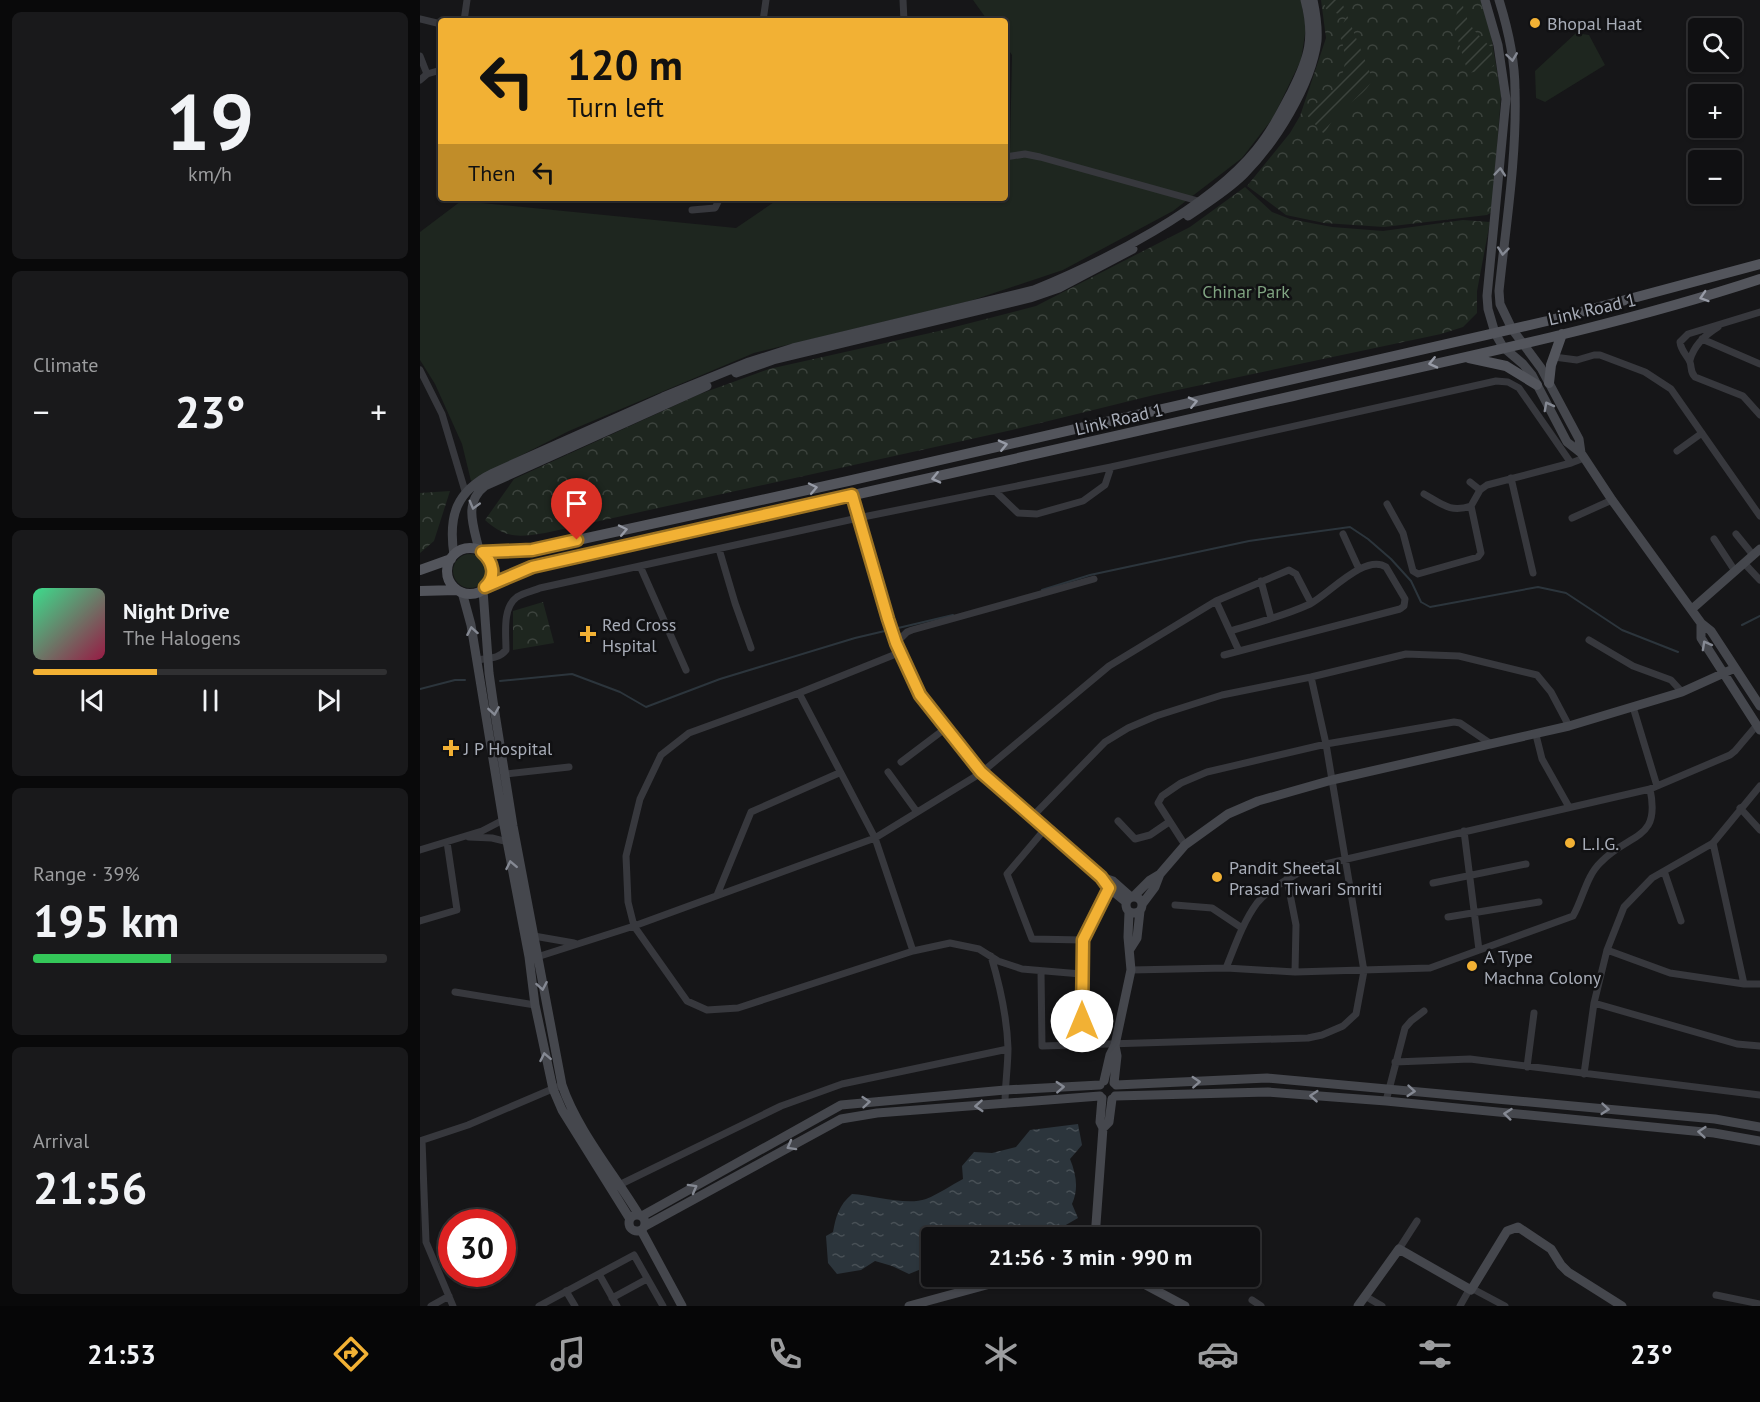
<!DOCTYPE html>
<html lang="en">
<head>
<meta charset="utf-8">
<style>
	body { margin:0; font-family:"PT Sans",sans-serif; background:#19191b; color:#f1f3f6; height:100vh; display:flex; flex-direction:column; font-size:22px; white-space:nowrap }
	* { box-sizing:border-box; margin:0 }
	p { font-size:20px; color:#9c9d9f }
	.icon { flex:none; width:33px; height:33px; fill:none; stroke:currentColor; stroke-width:2; stroke-linecap:round; stroke-linejoin:round }
	.map { position:relative; flex:1; overflow:hidden }
	.drawer { display:flex; flex-direction:column; gap:12px; padding:12px; background:#09090a; width:420px }
	.drawer>* { flex:none }
	.top-card { position:absolute; left:18px; top:18px; width:570px; height:183px; border-radius:6px; box-shadow:0 2px 4px #0004,0 0 0 2px #303032; background:#f2b134; color:#111; overflow:hidden }
	.tools { position:absolute; left:1268px; top:18px; display:grid; gap:12px }
	.tools a { display:grid; place-items:center; width:54px; height:54px; border-radius:6px; background:#101012; box-shadow:0 2px 4px #0004,0 0 0 2px #303032; font-size:30px }
	.speed { position:absolute; left:18px; top:1209px; display:flex; gap:12px; font-size:30px; font-weight:700; text-align:center }
	.speed>* { display:grid; place-content:center; width:78px; height:78px; border-radius:50%; background:#101012; box-shadow:0 2px 4px #0004,0 0 0 2px #303032; line-height:1 }
	.speed .limit { border:9px solid #d22; background:#fff; color:#111 }
	.pin { position:absolute; display:grid; place-items:center; width:51px; height:51px; color:#fff; margin:-62px -26px; border-radius:50% 50% 50% 0; rotate:-45deg; box-shadow:0 0 6px #0007 }
	.pin .icon { rotate:45deg }
	.me { position:absolute; width:66px; margin:-33px; rotate:0deg; stroke-linejoin:round; filter:drop-shadow(0 0 4px #0008) }
	.turn { display:flex; align-items:center; gap:21px; height:126px; padding:0 30px; font-size:27px }
	.turn .icon { width:78px; height:78px; stroke-width:2.5 }
	.turn b { display:block; font-size:42px; line-height:51px }
	.then { display:flex; align-items:center; height:57px; padding:0 30px; background:#0003; gap:12px; font-size:22px }
	.big { font-size:45px; font-weight:700; line-height:1.1 }
	.drawer .tile { flex:1; display:flex; flex-direction:column; justify-content:center; gap:9px; min-width:0; padding:0 21px; border-radius:9px; background:#19191b }
	.drawer .dial { align-items:center; gap:0 }
	.dial b { font-size:78px; line-height:1 }
	.song { display:flex; align-items:center; gap:18px }
	.cover { width:72px; height:72px; border-radius:9px; background:linear-gradient(135deg,hsl(150 70% 55%),hsl(340 70% 35%)) }
	.played { height:6px; border-radius:3px; background:linear-gradient(90deg,#f2b134 35%,#303032 35%) }
	.keys { display:flex; justify-content:space-around; direction:ltr }
	.heat { display:flex; justify-content:space-between; align-items:center; font-size:33px; direction:ltr }
	.charge { height:9px; border-radius:4px; background:linear-gradient(90deg,#34c759 39%,#303032 0) }
	.trip { position:absolute; left:501px; top:1227px; width:339px; height:60px; border-radius:6px; background:#101012; box-shadow:0 2px 4px #0004,0 0 0 2px #303032; font-weight:700; line-height:60px; text-align:center }
	.tabs { display:flex; height:96px; justify-content:space-around; align-items:center; background:#060607; color:#9c9d9f }
	.tabs .icon { width:42px; height:42px }
	.tabs .selected { color:#f2b134 }
	.tabs b { font-size:27px; color:#f1f3f6 }
	main { display:flex; flex:1; min-height:0 }
	.map>svg:first-child { display:block }
</style>
</head>
<body>
<main>
<section class="drawer">
<div class="tile dial"><b>19</b><p>km/h</p></div>
<div class="tile"><p>Climate</p>
<div class="heat"><a>−</a><b class="big">23°</b><a>+</a></div>
</div>
<div class="tile">
<div class="song"><i class="cover"></i><div><b>Night Drive</b><p>The Halogens</p></div></div>
<div class="played"></div>
<div class="keys"><svg class="icon" aria-label="previous" viewBox="0 0 24 24"><path d="M18 5L8 12l10 7zM5 5v14"/></svg><svg class="icon" aria-label="pause" viewBox="0 0 24 24"><path d="M8 5v14M16 5v14"/></svg><svg class="icon" aria-label="next" viewBox="0 0 24 24"><path d="M6 5l10 7-10 7zM19 5v14"/></svg></div>
</div>
<div class="tile"><p>Range · 39%</p><b class="big">195 km</b><div class="charge"></div></div>
<div class="tile"><p>Arrival</p><b class="big">21:56</b></div>
</section>
<div class="map">
<svg width="1340" height="1306" viewBox="0 0 1340 1306">
	<defs>
		<pattern id="forest-crowns" width="20" height="18" patternUnits="userSpaceOnUse" patternTransform="scale(1.5)"><rect width="20" height="18" fill="#1e261f"/><path d="M2 6a3 3 0 1 1 6 0M12 15a3 3 0 1 1 6 0" fill="none" stroke="#3c433d"/></pattern>
		<pattern id="garden-furrows" width="10" height="10" patternUnits="userSpaceOnUse" patternTransform="scale(1.5)"><rect width="10" height="10" fill="#1e261f"/><path d="M-1 1l2-2M0 10L10 0M9 11l2-2" fill="none" stroke="#3c433d"/></pattern>
		<pattern id="water-ripples" width="26" height="14" patternUnits="userSpaceOnUse" patternTransform="scale(1.5)"><rect width="26" height="14" fill="#2c353c"/><path d="M2 4q2-2 4 0t4 0M15 11q2-2 4 0t4 0" fill="none" stroke="#485056"/></pattern>
	</defs>
	<rect width="100%" height="100%" fill="#161618"/>
	<path fill="#1e261f" d="M 553,0 L 881,0 L 886,28 L 881,60 L 853,118 L 822,158 L 753,211 L 643,270 L 550,301 L 334,353 L 149,431 L 51,481 L 42,444 L 15,384 L 0,360 L 0,232 L 41,201 L 316,228 L 360,198 L 585,198 L 585,149 L 590,148 L 592,55 L 585,45 L 585,21 L 568,21 Z
		M 1156,33 L 1169,35 L 1185,65 L 1125,102 L 1116,98 L 1115,71 Z
		M33 571a17 17 0 1 1 34 0a17 17 0 1 1-34 0Z"/>
	<path fill="url(#forest-crowns)" d="M 901,0 L 1061,0 L 1071,35 L 1081,95 L 1072,212 L 1067,215 L 964,227 L 904,223 L 866,215 L 827,186 L 870,133 L 880,116 L 906,38 Z
		M 825,187 L 852,212 L 870,219 L 912,227 L 963,231 L 1043,220 L 1070,222 L 1057,291 L 1057,313 L 1043,327 L 1021,334 L 734,395 L 592,430 L 125,533 C 99,537 86,539 65,520 L 94,479 L 280,394 L 349,369 L 519,331 L 616,306 L 770,227 Z
		M 30,491 L 14,541 L 0,553 L 0,493 Z
		M 123,602 L 134,643 L 93,650 L 93,611 Z"/>
	<path fill="url(#garden-furrows)" d="M 903,0 L 921,0 L 952,78 C 950,92 924,105 915,117 C 911,122 907,129 904,134 L 883,111 C 889,105 897,104 903,99 C 926,81 930,59 919,34 L 926,17 L 906,9 Z
		M 1038,0 L 1042,0 C 1045,22 1055,33 1071,47 L 1074,66 L 1065,70 L 1048,73 L 1035,30 Z"/>
	<path fill="url(#water-ripples)" d="M 658,1124 L 662,1145 L 650,1159 C 656,1174 659,1188 652,1204 L 658,1218 L 625,1237 C 616,1238 603,1230 593,1227 L 588,1236 L 584,1237 L 512,1238 L 511,1265 L 489,1274 L 472,1266 L 455,1261 L 441,1270 L 417,1274 L 408,1263 L 406,1236 L 413,1232 C 416,1216 419,1205 432,1194 C 453,1195 486,1206 506,1199 C 519,1194 531,1185 543,1179 L 542,1166 L 554,1152 L 572,1153 L 596,1147 L 610,1130 Z"/>
	<g fill="none" stroke-linecap="round" stroke-linejoin="round">
		<path stroke="#2c353c" stroke-width="2" d="M 622,590 L 670,575 L 829,541 L 930,527 L 948,539 L 971,559 L 991,581 L 1001,602 L 1010,607 L 1118,587 L 1146,593 L 1202,630 L 1258,652
			M 1322,625 L 1340,616
			M 474,629 L 533,615
			M 80,681 L 152,674 L 200,692 L 226,707 L 300,679 L 435,638 L 469,630
			M 0,689 L 35,680 L 45,680"/>
		<path stroke="#37383d" stroke-width="7" d="M 483,0 L 484,21
			M 0,19 L 21,24
			M 44,21 L 47,0
			M 343,21 L 346,0
			M 0,56 L 7,74 L 21,70
			M 0,80 L 7,74
			M 585,157 L 605,154 L 620,157 L 778,201
			M 272,210 L 295,208 L 300,198
			M 1340,312 L 1268,334 L 1260,342 C 1261,351 1267,355 1270,362 C 1272,368 1270,372 1275,377 L 1323,396 L 1340,415
			M 1282,339 L 1340,364
			M 1134,357 L 1157,360 L 1174,355 L 1180,355 L 1225,372 L 1251,389 L 1340,516
			M 1270,360 C 1274,345 1285,335 1298,327
			M 0,370 L 22,414 L 45,491
			M 1257,451 L 1282,433
			M 1091,478 L 1113,573
			M 1050,482 L 1060,490
			M 575,491 L 598,513 L 617,514 L 663,501 L 685,485 L 691,467
			M 1004,494 C 1022,504 1030,513 1051,506
			M 967,504 L 983,533 L 993,571 L 998,574 L 1058,557 L 1061,553 L 1051,506 L 1060,490 L 1067,485 L 1151,463 L 1164,458
			M 1152,518 L 1192,500
			M 923,534 L 939,569
			M 1316,534 L 1333,555
			M 1294,539 L 1315,571
			M 299,549 L 315,603 L 331,648
			M 1324,563 L 1340,580
			M 220,566 L 266,670
			M 841,581 L 851,618
			M 796,601 L 819,651
			M 1169,640 L 1213,666 L 1251,680 L 1262,692
			M 476,643 L 487,632 L 492,630 L 674,579
			M 481,652 L 379,693 L 269,733 L 241,755 L 220,799 L 206,856 L 208,902 L 214,926 L 267,1001 L 287,1010 L 318,1008 L 493,951 L 530,943 L 559,949 L 578,961 L 602,969 L 661,974
			M 804,655 L 980,609 L 984,606 L 985,599 L 966,567 C 945,553 908,595 890,604 C 864,616 836,623 810,631
			M 57,660 C 68,658 79,659 86,650 C 86,634 82,608 97,597 C 103,593 113,591 120,588 L 438,518 L 691,467 L 1076,381 L 1088,382 L 1099,388 L 1151,463
			M 379,693 L 455,838 L 493,951
			M 1213,707 L 1237,786
			M 1116,735 L 1122,759 L 1149,807
			M 481,762 L 526,728
			M 468,772 L 497,812
			M 85,774 L 149,767
			M 1320,808 L 1340,830
			M 612,817 L 685,742 L 708,728 L 736,716 L 802,695 L 891,677 L 986,654 L 1039,656 L 1117,675 L 1131,692 L 1149,726
			M 698,821 L 715,839 L 730,835 L 749,822
			M 625,829 L 587,874 L 612,939 L 663,940
			M 1044,831 L 1059,950
			M 49,837 L 72,838 L 92,843
			M 1293,843 L 1324,984
			M 765,845 L 738,803 L 742,796 L 761,783 L 787,772 L 906,744 L 1034,722 L 1040,723 L 1071,744
			M 0,850 L 62,831 L 87,818
			M 1244,871 L 1261,921
			M 867,879 L 876,925 L 875,972
			M 1013,883 L 1106,864
			M 297,895 L 331,812 L 419,773
			M 755,905 L 792,908 L 822,928
			M 1028,917 L 1119,902
			M 0,921 L 37,910 L 27,842
			M 114,936 L 154,943
			M 1187,950 L 1250,973 L 1324,984 L 1340,984
			M 571,956 C 580,986 587,1016 588,1048 C 588,1066 585,1085 585,1104
			M 117,957 L 214,926 L 455,838 L 561,773 L 689,666 L 796,601 L 869,570 L 876,574 L 891,603
			M 806,968 C 815,946 823,922 837,903 C 850,888 870,877 888,868 L 1230,789 L 1310,755 L 1315,751 L 1337,725
			M 711,970 L 806,968 L 875,972 L 1010,968 L 1153,916 C 1163,899 1166,876 1181,862 C 1210,832 1241,841 1230,789
			M 621,971 L 622,1046 L 888,1038 L 902,1035 L 923,1026 L 936,1014 L 944,971 L 906,744 L 891,677
			M 35,992 L 115,1005
			M 1174,1003 L 1317,1044 L 1340,1046
			M 661,1045 L 663,940 L 691,884
			M 975,1062 L 1050,1059 L 1340,1095
			M 1107,1067 L 1114,1013
			M 1164,1074 L 1174,1003 L 1187,950 L 1204,907 L 1232,878 L 1293,843 L 1340,786
			M 966,1101 L 985,1028 L 991,1021 L 1004,1011
			M 0,1141 L 48,1125 L 137,1087
			M 2,1141 L 6,1242 L 33,1306
			M 199,1185 L 361,1106 L 422,1084 L 588,1049
			M 979,1249 L 997,1221
			M 179,1274 L 197,1306
			M 1053,1289 L 1085,1306
			M 146,1291 L 155,1306
			M 1296,1295 L 1340,1304
			M 945,1296 L 962,1306
			M 192,1298 L 227,1279
			M 832,1300 L 841,1306
			M 11,1306 L 29,1296
			M 119,1306 L 214,1255 L 243,1306
			M 1040,1306 L 1049,1290"/>
		<path stroke="#45474d" stroke-width="9" d="M 1065,0 L 1078,45 L 1086,99 L 1067,296 L 1068,309 L 1075,333 L 1083,347 L 1103,364 L 1112,375 L 1147,442 L 1161,453 L 1192,500 L 1281,623 L 1291,631 L 1340,706
			M 1079,0 C 1088,29 1095,59 1095,90 C 1097,157 1086,224 1079,291 L 1080,304 L 1092,329 L 1121,368 L 1159,439 L 1161,453
			M 768,216 C 787,203 808,190 824,174 C 855,143 891,86 897,41 C 898,27 896,14 893,0
			M 316,373 L 353,360 L 610,298 L 639,288 L 713,249
			M 432,496 L 475,640 L 500,695 L 561,773 L 681,877 L 689,888 L 706,902
			M 59,550 C 54,527 43,503 65,486 L 287,386
			M 34,555 C 28,516 36,491 73,473 L 243,397 L 329,362 L 373,348 L 614,290 C 685,261 788,209 836,150 C 851,132 861,112 872,91 C 889,57 895,38 885,0
			M 63,590 L 69,673 L 73,701 L 93,826 L 142,1085 C 157,1130 195,1175 219,1215
			M 42,592 L 51,625 L 83,820 L 109,957 L 115,1005 L 133,1089 L 142,1110 L 210,1219
			M 1272,609 L 1340,549
			M 1281,623 L 1281,638 L 1340,730
			M 681,877 L 693,881 L 711,897
			M 714,896 L 730,880 L 740,874 L 765,845 L 808,814 L 838,801 L 912,780 L 1149,726 L 1262,692 L 1315,668
			M706 905a8 8 0 1 1 16 0a8 8 0 1 1-16 0Z
			M 723,903 L 735,887 L 740,874
			M 710,949 L 717,938 L 720,911
			M 684,1081 L 690,1055 L 695,1045 L 711,970 L 708,937 L 709,912
			M 694,1083 L 697,1056 L 695,1046
			M 696,1085 L 847,1078 L 1295,1119 L 1340,1127
			M 695,1096 L 848,1092 L 966,1101 L 1294,1133 L 1340,1141
			M 683,1128 L 689,1122 L 692,1099
			M209 1223a8 8 0 1 1 16 0a8 8 0 1 1-16 0Z
			M 222,1216 L 421,1105 L 585,1090 L 680,1085
			M 225,1226 L 421,1119 L 457,1113 L 680,1096
			M 221,1230 L 262,1306
			M 675,1238 L 683,1128 L 680,1122 L 682,1098
			M 709,1276 L 765,1306
			M 489,1306 L 599,1276
			M 938,1306 L 979,1249 L 1051,1290 L 1087,1231 L 1098,1227 L 1131,1249 L 1141,1265 L 1148,1272 L 1202,1306"/>
		<path stroke="#53555c" stroke-width="10" d="M 1049,358 L 1086,366 L 1117,385
			M 1129,383 L 1131,365 L 1142,334
			M27 571a23 23 0 1 1 46 0a23 23 0 1 1-46 0Z
			M 62,552 L 112,550 L 428,481 L 1127,321 L 1340,264
			M 0,570 L 31,559
			M 65,587 L 112,567 C 366,510 619,454 873,396 C 1029,360 1188,329 1340,279
			M 0,591 L 37,590"/>
	</g>
	<defs><path id="oneway-chevron" d="M-2-3.5L2.5 0L-2 3.5" fill="none" stroke-width="1.6" stroke-linecap="round" stroke-linejoin="round" transform="scale(1.5)"/></defs>
	<g stroke="#858993">
		<use href="#oneway-chevron" transform="translate(1092 57) rotate(82)"/>
		<use href="#oneway-chevron" transform="translate(1080 172) rotate(-85)"/>
		<use href="#oneway-chevron" transform="translate(1083 251) rotate(96)"/>
		<use href="#oneway-chevron" transform="translate(1128 406) rotate(-118)"/>
		<use href="#oneway-chevron" transform="translate(54 505) rotate(105)"/>
		<use href="#oneway-chevron" transform="translate(52 631) rotate(-100)"/>
		<use href="#oneway-chevron" transform="translate(1286 645) rotate(-119)"/>
		<use href="#oneway-chevron" transform="translate(74 711) rotate(81)"/>
		<use href="#oneway-chevron" transform="translate(91 865) rotate(-101)"/>
		<use href="#oneway-chevron" transform="translate(122 986) rotate(80)"/>
		<use href="#oneway-chevron" transform="translate(125 1057) rotate(-101)"/>
		<use href="#oneway-chevron" transform="translate(776 1082) rotate(-3)"/>
		<use href="#oneway-chevron" transform="translate(640 1087) rotate(-3)"/>
		<use href="#oneway-chevron" transform="translate(991 1091) rotate(5)"/>
		<use href="#oneway-chevron" transform="translate(894 1096) rotate(-176)"/>
		<use href="#oneway-chevron" transform="translate(446 1102) rotate(-5)"/>
		<use href="#oneway-chevron" transform="translate(559 1106) rotate(176)"/>
		<use href="#oneway-chevron" transform="translate(1185 1109) rotate(5)"/>
		<use href="#oneway-chevron" transform="translate(1088 1114) rotate(-174)"/>
		<use href="#oneway-chevron" transform="translate(1282 1132) rotate(-175)"/>
		<use href="#oneway-chevron" transform="translate(371 1146) rotate(151)"/>
		<use href="#oneway-chevron" transform="translate(273 1188) rotate(-29)"/>
	</g>
	<g stroke="#979ba6">
		<use href="#oneway-chevron" transform="translate(1284 297) rotate(162)"/>
		<use href="#oneway-chevron" transform="translate(1013 363) rotate(167)"/>
		<use href="#oneway-chevron" transform="translate(773 402) rotate(-13)"/>
		<use href="#oneway-chevron" transform="translate(583 445) rotate(-13)"/>
		<use href="#oneway-chevron" transform="translate(516 478) rotate(167)"/>
		<use href="#oneway-chevron" transform="translate(393 488) rotate(-12)"/>
		<use href="#oneway-chevron" transform="translate(203 530) rotate(-12)"/>
	</g>
	<g fill="none" stroke-linecap="round" stroke-linejoin="round">
		<defs>
			<path id="route" d="M 157,540 L 112,550 L 62,552 C 73,562 77,576 65,587 L 112,567 L 432,495 L 468,619 L 476,643 L 500,695 L 561,772 L 681,877 L 689,888 L 663,940 L 662,1021"/>
		</defs>
		<use href="#route" stroke="#9d7322" stroke-width="15"/>
		<use href="#route" stroke="#f2b134" stroke-width="10"/>
	</g>
	<g fill="#f2b134" stroke="#111113" stroke-width="2">
		<circle cx="1115" cy="23" r="6"/>
		<path d="M165 625h6v6h6v6h-6v6h-6v-6h-6v-6h6z"/>
		<path d="M28 739h6v6h6v6h-6v6h-6v-6h-6v-6h6z"/>
		<circle cx="1150" cy="843" r="6"/>
		<circle cx="797" cy="877" r="6"/>
		<circle cx="1052" cy="966" r="6"/>
	</g>
	<g text-anchor="middle" dominant-baseline="central" stroke-width="5" stroke-linejoin="round" paint-order="stroke">
		<g font-size="18" fill="#a8adb8" stroke="#111113" text-anchor="start">
			<text x="1127" y="23">Bhopal Haat</text>
			<text x="182" y="624">Red Cross<tspan x="182" dy="21">Hspital</tspan></text>
			<text x="44" y="748">J P Hospital</text>
			<text x="1162" y="843">L.I.G.</text>
			<text x="809" y="867">Pandit Sheetal<tspan x="809" dy="21">Prasad Tiwari Smriti</tspan></text>
			<text x="1064" y="956">A Type<tspan x="1064" dy="21">Machna Colony</tspan></text>
		</g>
		<g font-size="18" fill="#7fa381" stroke="#111113">
			<text x="826" y="291">Chinar Park</text>
		</g>
		<g font-size="18" fill="#a8adb8" stroke="#111113">
			<text transform="translate(1172 309) rotate(-13)">Link Road 1</text>
			<text transform="translate(699 419) rotate(-13)">Link Road 1</text>
		</g>
	</g>
</svg>
<div class="tools">
<a><svg class="icon" aria-label="search" viewBox="0 0 24 24"><circle cx="10" cy="10" r="6"/><path d="M15 15l6 6"/></svg></a>
<a>+</a>
<a>−</a>
</div>
<div class="speed"><div class="limit">30</div></div>
<div class="pin" style="left:157px;top:540px;background:#d93025"><svg class="icon" aria-label="arrive" viewBox="0 0 24 24"><path d="M6 21V4h12l-3 4 3 4H6"/></svg></div>
<svg class="me" style="left:662px;top:1021px" viewBox="-20 -20 40 40"><circle r="19" fill="#fff"/><path d="M0-13L10 11 0 6-10 11z" fill="#f2b134"/></svg>
<div class="trip">21:56 · 3 min · 990 m</div>
<div class="top-card">
<div class="turn"><svg class="icon" aria-label="left" viewBox="0 0 24 24"><path d="M17 20v-9H6M10 6l-5 5 5 5"/></svg><div><b>120 m</b>Turn left</div></div>
<div class="then">Then<svg class="icon" aria-label="left" viewBox="0 0 24 24"><path d="M17 20v-9H6M10 6l-5 5 5 5"/></svg></div>
</div>
</div>
</main>
<nav class="tabs">
<b>21:53</b>
<svg class="icon selected" aria-label="directions" viewBox="0 0 24 24"><path d="M12 3l9 9-9 9-9-9zM9 14v-3h6M13 9l2 2-2 2"/></svg>
<svg class="icon" aria-label="music" viewBox="0 0 24 24"><path d="M9 18V5l10-2v13"/><circle cx="6" cy="18" r="3"/><circle cx="16" cy="16" r="3"/></svg>
<svg class="icon" aria-label="phone" viewBox="0 0 24 24"><path d="M5 4h4l2 5-3 2q2 4 5 5l2-3 5 2v4C11 20 4 13 5 4z"/></svg>
<svg class="icon" aria-label="climate" viewBox="0 0 24 24"><path d="M12 3v18M4 7l16 10M4 17L20 7"/></svg>
<svg class="icon" aria-label="car" viewBox="0 0 24 24"><path d="M5 17H2v-5l4-1 3-4h7l3 4 3 1v5h-3M9 17h6M6 11h13"/><circle cx="7" cy="17" r="2"/><circle cx="17" cy="17" r="2"/></svg>
<svg class="icon" aria-label="filters" viewBox="0 0 24 24"><path d="M4 7h16M4 17h16"/><circle cx="9" cy="7" r="2"/><circle cx="15" cy="17" r="2"/></svg>
<b>23°</b>
</nav>
</body>
</html>
